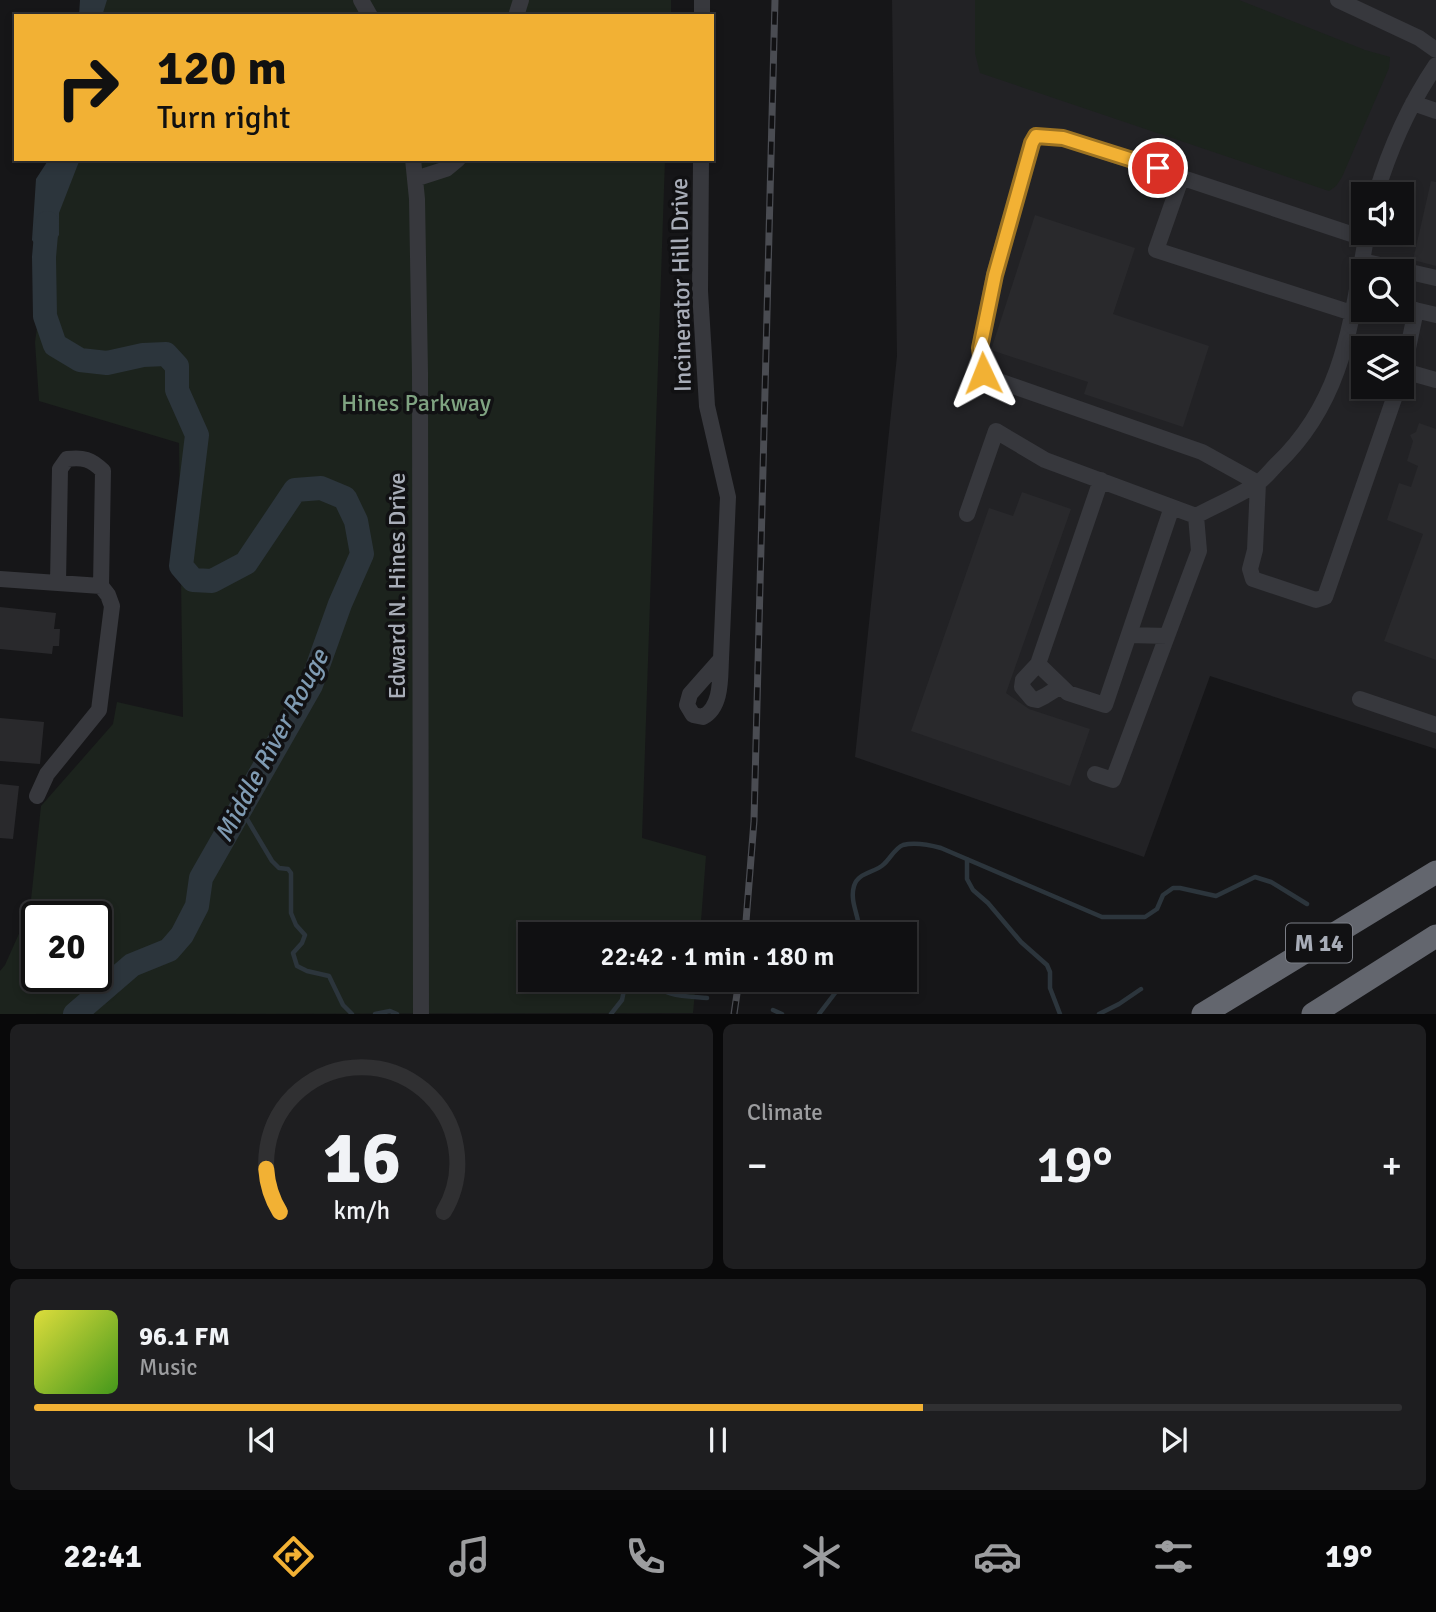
<!DOCTYPE html>
<html lang="en">
<head>
<meta charset="utf-8">
<style>
	body { margin:0; font-family:Signika,sans-serif; background:#1e1e20; color:#f1f3f6; height:100vh; display:flex; flex-direction:column; font-size:26px; white-space:nowrap }
	* { box-sizing:border-box; margin:0 }
	p { font-size:23px; color:#9c9d9f }
	.icon { flex:none; width:38px; height:38px; fill:none; stroke:currentColor; stroke-width:2; stroke-linecap:round; stroke-linejoin:round }
	.map { position:relative; height:1014px; overflow:hidden }
	.drawer { display:flex; flex-direction:column; gap:10px; padding:10px; background:#09090a; flex:1 }
	.drawer>* { flex:none }
	.hud { position:absolute; left:14px; top:14px; width:700px; height:147px; border-radius:0px; box-shadow:0 4px 10px #0003,0 0 0 2px #303032; background:#f2b134; color:#111; overflow:hidden }
	.tools { position:absolute; left:1351px; top:182px; display:grid; gap:14px }
	.tools a { display:grid; place-items:center; width:63px; height:63px; border-radius:0px; background:#101012; box-shadow:0 4px 10px #0003,0 0 0 2px #303032; font-size:35px }
	.speed { position:absolute; left:21px; top:901px; display:flex; gap:14px; font-size:35px; font-weight:700; text-align:center }
	.speed>* { display:grid; place-content:center; width:91px; height:91px; border-radius:50%; background:#101012; box-shadow:0 4px 10px #0003,0 0 0 2px #303032; line-height:1 }
	.speed .limit { border:4px solid #111; border-radius:10px; background:#fff; color:#111 }
	.pin { position:absolute; display:grid; place-items:center; width:60px; height:60px; color:#fff; margin:-30px; border:4px solid #fff; border-radius:50%; box-shadow:0 2px 7px #0007 }
	.me { position:absolute; width:77px; margin:-38px; rotate:358deg; stroke-linejoin:round; filter:drop-shadow(0 0 5px #0008) }
	.turn { display:flex; align-items:center; gap:24px; height:147px; padding:0 28px; font-size:32px }
	.turn .icon { width:91px; height:91px; stroke-width:2.5 }
	.turn b { display:block; font-size:49px; line-height:60px }
	.big { font-size:52px; font-weight:600; line-height:1.1 }
	.drawer .tile { flex:1; display:flex; flex-direction:column; justify-content:center; gap:10px; min-width:0; padding:0 24px; border-radius:10px; background:#1e1e20 }
	.drawer .dial { align-items:center; gap:0 }
	.dial svg { height:182px; overflow:visible; fill:none; stroke:#303032; stroke-width:7; stroke-linecap:round; text-anchor:middle }
	.dial text { fill:#f1f3f6; stroke:none }
	.song { display:flex; align-items:center; gap:21px }
	.cover { width:84px; height:84px; border-radius:10px; background:linear-gradient(135deg,hsl(60 70% 55%),hsl(100 70% 35%)) }
	.played { height:7px; border-radius:4px; background:linear-gradient(90deg,#f2b134 65%,#303032 65%) }
	.keys { display:flex; justify-content:space-around; direction:ltr }
	.heat { display:flex; justify-content:space-between; align-items:center; font-size:38px; direction:ltr }
	.drawer .tiles { flex:1; display:grid; gap:10px; grid-template-columns:1fr 1fr }
	.tile:last-child { grid-column:span 2 }
	.trip { position:absolute; left:518px; top:922px; width:399px; height:70px; border-radius:0px; background:#101012; box-shadow:0 4px 10px #0003,0 0 0 2px #303032; font-weight:600; line-height:70px; text-align:center }
	.tab-bar { display:flex; height:112px; justify-content:space-around; align-items:center; background:#060607; color:#9c9d9f }
	.tab-bar .icon { width:49px; height:49px }
	.tab-bar .active { color:#f2b134 }
	.tab-bar b { font-size:32px; color:#f1f3f6 }
	.map>svg:first-child { display:block }
</style>
</head>
<body>
<div class="map">
<svg width="1436" height="1014" viewBox="0 0 1436 1014">
	<rect width="100%" height="100%" fill="#161618"/>
	<path fill="#222225" fill-rule="evenodd" d="M 892,0 L 1436,0 L 1436,749 L 1210,676 L 1144,857 L 855,757 L 897,356 ZM 1363,194 L 1402,194 L 1402,233 L 1363,233 ZM 1363,271 L 1402,271 L 1402,310 L 1363,310 ZM 1363,348 L 1402,348 L 1402,387 L 1363,387 Z"/>
	<path fill="#1c231d" fill-rule="evenodd" d="M 84,0 L 671,0 L 671,16 L 82,16 Z
		M 975,0 L 1239,0 L 1365,50 L 1390,57 L 1389,68 L 1342,177 L 1336,186 L 1329,191 L 980,73 L 975,53 Z
		M 61,159 L 665,159 L 642,838 L 706,856 L 700,934 L 530,934 L 530,980 L 696,980 L 693,1013 L 0,1014 L 0,971 L 5,965 L 30,909 L 41,806 L 113,724 L 117,702 L 183,717 L 179,443 L 39,401 L 35,342 ZM 37,917 L 96,917 L 96,976 L 37,976 Z"/>
	<path fill="#2c353c" d="M 80,0 L 107,0 L 102,16 L 79,16 Z
		M 49,159 L 80,159 L 59,213 L 59,235 L 44,257 L 32,240 L 36,179 Z"/>
	<g fill="none" stroke-linecap="round" stroke-linejoin="round">
		<path stroke="#2c353c" stroke-width="4.5" d="M 241,809 L 272,861 L 279,868 L 288,869 L 291,873 L 291,913 L 296,925 L 305,935 L 302,943 L 293,953 L 297,966 L 307,971 L 329,976 L 343,1005 L 352,1014
			M 967,859 L 967,879 L 973,890 L 988,903 L 1021,942 L 1047,965 L 1050,972 L 1050,988 L 1060,1014
			M 859,934 C 861,918 849,903 854,886 C 858,872 875,873 884,864 C 890,859 895,848 903,845 C 915,842 930,845 941,848 L 1102,917 L 1145,917 L 1157,909 L 1163,895 L 1173,888 L 1180,888 L 1216,896 L 1255,877 L 1271,882 L 1307,904
			M 648,980 C 663,997 686,996 707,998
			M 773,1010 L 782,1014
			M 375,1014 L 390,1011 L 397,1014
			M 611,1014 L 622,1000 L 626,980
			M 819,1014 L 845,980
			M 1099,1014 L 1119,1004 L 1141,989"/>
		<path stroke="#2c353c" stroke-width="24" d="M 47,223 L 44,257 L 45,316 L 55,345 L 80,360 L 107,363 L 143,355 L 166,354 L 177,366 L 177,390 L 197,435 L 181,566 L 193,580 L 212,581 L 246,563 L 295,490 L 321,488 L 345,498 L 356,521 L 362,554 L 340,604 L 311,685 L 201,878 L 197,906 L 182,935 L 169,950 L 132,965 L 75,1014"/>
	</g>
	<path fill="#29292c" d="M 1431,181 L 1436,182 L 1436,266 L 1413,260 Z
		M 1035,215 L 1135,248 L 1113,314 L 1209,346 L 1183,427 L 1084,394 L 1088,382 L 991,350 Z
		M 1419,423 L 1436,429 L 1436,660 L 1384,641 L 1423,534 L 1387,520 L 1399,483 L 1411,487 L 1418,466 L 1407,461 L 1413,441 L 1410,435 L 1416,432 Z
		M 1022,492 L 1071,509 L 1006,693 L 1029,709 L 1090,729 L 1070,786 L 911,731 L 989,508 L 1013,516 Z
		M 0,607 L 56,613 L 54,629 L 60,629 L 59,646 L 53,646 L 52,654 L 0,649 Z
		M 0,718 L 44,722 L 40,764 L 0,761 Z
		M 0,784 L 19,786 L 13,839 L 0,838 Z"/>
	<g fill="none" stroke-linecap="round" stroke-linejoin="round">
		<path stroke="#37383d" stroke-width="16" d="M 361,0 L 370,16
			M 702,0 L 702,16
			M 1338,0 L 1419,38 L 1436,50
			M 516,16 L 521,0
			M 1413,103 L 1436,111
			M 413,159 L 417,199 L 420,373 L 421,1014
			M 701,159 L 700,291 L 707,406 L 728,497 L 721,659 C 720,678 722,707 703,717 L 693,715 L 687,705 L 690,694 L 721,659
			M 1182,176 L 1156,250 L 1352,313
			M 415,179 L 446,169 L 458,159
			M 1376,194 C 1390,148 1409,105 1436,65
			M 1362,261 L 1436,278
			M 1402,307 L 1436,315
			M 1404,371 L 1436,380
			M 1402,377 L 1416,310
			M 1258,483 L 1202,452 L 993,379 L 983,373 L 980,348 L 994,275 L 1032,143 L 1036,136 L 1063,138 L 1366,239
			M 1258,483 L 1255,550 L 1250,569 L 1253,579 L 1316,600 L 1325,597 L 1398,387
			M 967,514 L 996,431 L 1045,460 L 1196,516 C 1216,505 1239,496 1258,483 C 1265,478 1271,470 1277,464 C 1345,399 1351,320 1367,233
			M 0,579 L 101,586 L 103,471 C 91,459 83,457 67,459 L 60,469 L 58,583
			M 1129,635 L 1167,636
			M 1038,664 L 1068,693 L 1105,705 L 1172,507
			M 1061,686 L 1045,696 L 1037,700 L 1032,699 L 1022,687 L 1023,680 L 1038,664 L 1101,480
			M 1360,699 L 1436,725
			M 1095,774 L 1113,780 L 1199,551 L 1196,516
			M 37,796 L 47,774 L 99,710 L 112,606 L 108,595 L 101,586"/>
		<path stroke="#63666e" stroke-width="23" d="M 1203,1014 L 1436,872
			M 1313,1014 L 1436,936"/>
		<defs>
			<path id="rail" d="M 745,934 L 754,821 L 775,0
				M 734,1014 L 739,980"/>
		</defs>
		<use href="#rail" stroke="#4a4c52" stroke-width="7"/>
		<use href="#rail" stroke="#111113" stroke-width="4.5" stroke-dasharray="13" stroke-linecap="butt"/>
	</g>
	<g fill="none" stroke-linecap="round" stroke-linejoin="round">
		<defs>
			<path id="route" d="M 983,373 L 980,348 L 995,275 L 1032,143 L 1036,136 L 1063,138 L 1158,168"/>
		</defs>
		<use href="#route" stroke="#9d7322" stroke-width="18"/>
		<use href="#route" stroke="#f2b134" stroke-width="12"/>
	</g>
	<g text-anchor="middle" dominant-baseline="central" stroke-width="7" stroke-linejoin="round" paint-order="stroke">
		<rect fill="#111113" stroke="#7b7e86" stroke-width="2" x="1286" y="923.5" width="66" height="39" rx="5"/>
		<g font-size="23" font-weight="bold" fill="#a8adb8">
			<text x="1319" y="943">M 14</text>
		</g>
		<g font-size="24" fill="#a8adb8" stroke="#111113">
			<text transform="translate(681 285) rotate(-91)">Incinerator Hill Drive</text>
			<text transform="translate(397 586) rotate(-90)">Edward N. Hines Drive</text>
		</g>
		<g font-size="24" fill="#7fa381" stroke="#111113">
			<text x="416" y="403">Hines Parkway</text>
		</g>
		<g font-size="26" font-style="italic" fill="#7f9bb3" stroke="#111113">
			<text transform="translate(272 746) rotate(-62)">Middle River Rouge</text>
		</g>
	</g>
</svg>
<div class="tools">
<a><svg class="icon" aria-label="sound" viewBox="0 0 24 24"><path d="M4 9h4l5-4v14l-5-4H4zM17 9q2 3 0 6"/></svg></a>
<a><svg class="icon" aria-label="search" viewBox="0 0 24 24"><circle cx="10" cy="10" r="6"/><path d="M15 15l6 6"/></svg></a>
<a><svg class="icon" aria-label="layers" viewBox="0 0 24 24"><path d="M12 4l9 5-9 5-9-5zM3 14l9 5 9-5"/></svg></a>
</div>
<div class="speed"><div class="limit">20</div></div>
<div class="pin" style="left:1158px;top:168px;background:#d93025"><svg class="icon" aria-label="arrive" viewBox="0 0 24 24"><path d="M6 21V4h12l-3 4 3 4H6"/></svg></div>
<svg class="me" style="left:983px;top:373px" viewBox="-20 -20 40 40"><path d="M0-17L14 15 0 8-14 15z" fill="#f2b134" stroke="#fff" stroke-width="4"/></svg>
<div class="trip">22:42 · 1 min · 180 m</div>
<div class="hud">
<div class="turn"><svg class="icon" aria-label="right" viewBox="0 0 24 24"><path d="M7 20v-9h11M14 6l5 5-5 5"/></svg><div><b>120 m</b>Turn right</div></div>
</div>
</div>
<section class="drawer">
<div class="tiles">
<div class="tile dial"><svg viewBox="0 0 100 80">
<path d="M14 69A42 42 0 1 1 86 69"/>
<path d="M14 69A42 42 0 0 1 8 50" stroke="#f2b134"/>
<text x="50" y="56" font-size="32" font-weight="700">16</text>
<text x="50" y="72" font-size="11">km/h</text>
</svg></div>
<div class="tile"><p>Climate</p>
<div class="heat"><a>−</a><b class="big">19°</b><a>+</a></div>
</div>
<div class="tile">
<div class="song"><i class="cover"></i><div><b>96.1 FM</b><p>Music</p></div></div>
<div class="played"></div>
<div class="keys"><svg class="icon" aria-label="previous" viewBox="0 0 24 24"><path d="M18 5L8 12l10 7zM5 5v14"/></svg><svg class="icon" aria-label="pause" viewBox="0 0 24 24"><path d="M8 5v14M16 5v14"/></svg><svg class="icon" aria-label="next" viewBox="0 0 24 24"><path d="M6 5l10 7-10 7zM19 5v14"/></svg></div>
</div>
</div>
</section>
<nav class="tab-bar">
<b>22:41</b>
<svg class="icon active" aria-label="directions" viewBox="0 0 24 24"><path d="M12 3l9 9-9 9-9-9zM9 14v-3h6M13 9l2 2-2 2"/></svg>
<svg class="icon" aria-label="music" viewBox="0 0 24 24"><path d="M9 18V5l10-2v13"/><circle cx="6" cy="18" r="3"/><circle cx="16" cy="16" r="3"/></svg>
<svg class="icon" aria-label="phone" viewBox="0 0 24 24"><path d="M5 4h4l2 5-3 2q2 4 5 5l2-3 5 2v4C11 20 4 13 5 4z"/></svg>
<svg class="icon" aria-label="climate" viewBox="0 0 24 24"><path d="M12 3v18M4 7l16 10M4 17L20 7"/></svg>
<svg class="icon" aria-label="car" viewBox="0 0 24 24"><path d="M5 17H2v-5l4-1 3-4h7l3 4 3 1v5h-3M9 17h6M6 11h13"/><circle cx="7" cy="17" r="2"/><circle cx="17" cy="17" r="2"/></svg>
<svg class="icon" aria-label="filters" viewBox="0 0 24 24"><path d="M4 7h16M4 17h16"/><circle cx="9" cy="7" r="2"/><circle cx="15" cy="17" r="2"/></svg>
<b>19°</b>
</nav>
</body>
</html>
